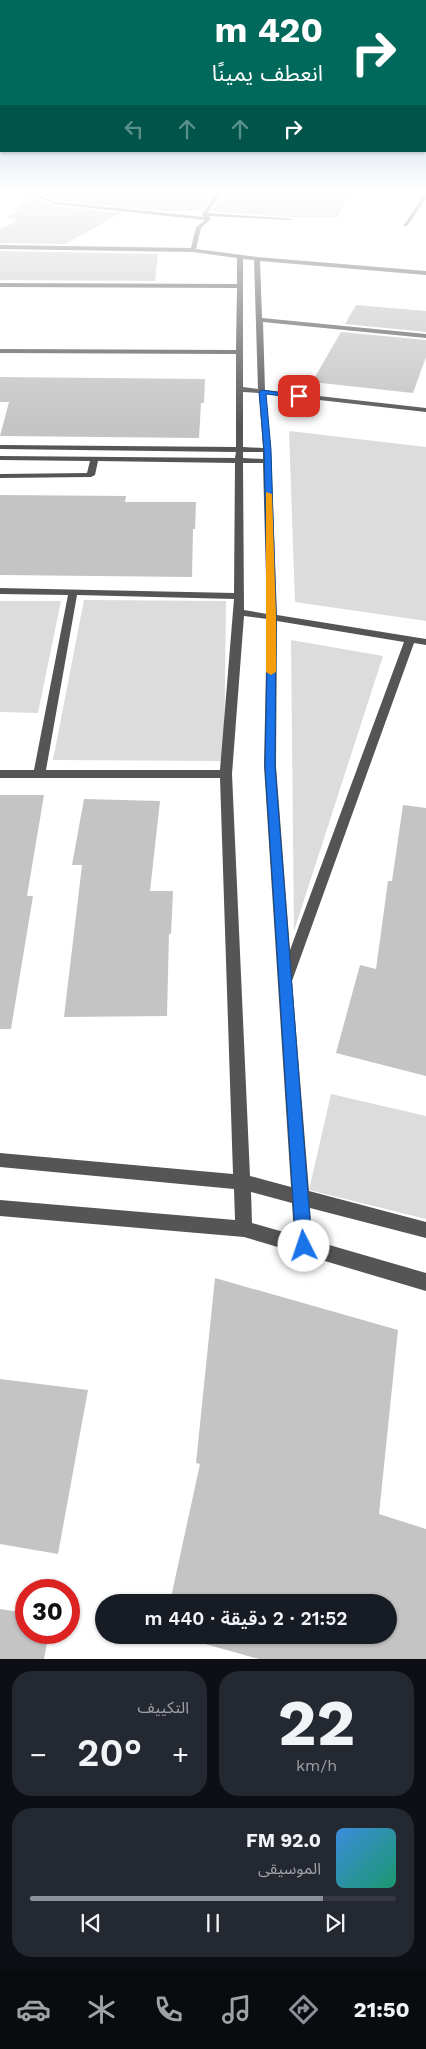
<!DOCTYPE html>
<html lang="ar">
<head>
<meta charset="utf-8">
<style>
	body { margin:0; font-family:"Work Sans","Noto Sans Arabic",sans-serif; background:#242831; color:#f1f3f6; direction:rtl; height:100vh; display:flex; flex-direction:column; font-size:19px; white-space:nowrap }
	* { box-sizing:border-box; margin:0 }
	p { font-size:16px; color:#9ea1a6 }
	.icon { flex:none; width:28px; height:28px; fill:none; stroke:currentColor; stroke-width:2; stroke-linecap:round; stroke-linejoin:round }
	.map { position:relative; height:1659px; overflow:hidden; direction:ltr }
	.drawer { display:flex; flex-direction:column; gap:12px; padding:12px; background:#0d0f14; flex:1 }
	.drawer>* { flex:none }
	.guide { position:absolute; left:0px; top:0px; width:426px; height:152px; box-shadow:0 1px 4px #0004; direction:rtl; background:#00695c; color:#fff; overflow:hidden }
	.speed { position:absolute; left:15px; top:1579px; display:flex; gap:10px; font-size:25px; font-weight:700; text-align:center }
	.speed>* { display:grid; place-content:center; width:65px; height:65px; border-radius:50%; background:#171b24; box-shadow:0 1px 4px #0004; line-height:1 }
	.speed .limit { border:8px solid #d22; background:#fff; color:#111 }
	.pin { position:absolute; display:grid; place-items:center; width:42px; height:42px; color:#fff; margin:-21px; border-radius:10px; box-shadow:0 2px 8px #0006 }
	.me { position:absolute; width:55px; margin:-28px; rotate:356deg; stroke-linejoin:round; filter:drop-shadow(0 0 4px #0008) }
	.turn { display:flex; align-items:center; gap:18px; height:105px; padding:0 20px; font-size:22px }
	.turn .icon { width:65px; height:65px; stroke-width:2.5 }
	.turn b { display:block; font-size:35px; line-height:42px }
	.lanes { display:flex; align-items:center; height:48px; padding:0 20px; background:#0003; justify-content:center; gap:25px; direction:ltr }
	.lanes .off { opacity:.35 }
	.big { font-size:38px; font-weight:600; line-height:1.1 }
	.drawer .widget { flex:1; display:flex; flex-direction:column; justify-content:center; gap:8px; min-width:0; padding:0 18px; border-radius:20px; background:#242831 }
	.drawer .dial { align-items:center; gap:0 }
	.dial b { font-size:65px; line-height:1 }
	.song { display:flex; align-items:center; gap:15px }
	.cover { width:60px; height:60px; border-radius:8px; background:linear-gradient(135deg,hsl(210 70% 55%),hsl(160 70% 35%)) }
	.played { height:5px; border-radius:2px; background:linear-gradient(90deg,#8c9099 80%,#363941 80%) }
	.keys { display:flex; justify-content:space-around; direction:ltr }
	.heat { display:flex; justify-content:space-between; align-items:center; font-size:28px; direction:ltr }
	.drawer .tiles { flex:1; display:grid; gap:12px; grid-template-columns:1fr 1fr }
	.widget:last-child { grid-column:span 2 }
	.trip { position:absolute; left:95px; top:1594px; width:302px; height:50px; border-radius:25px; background:#171b24; box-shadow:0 1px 4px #0004; font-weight:600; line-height:50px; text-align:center; direction:rtl }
	.tab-bar { display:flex; height:80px; justify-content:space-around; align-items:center; background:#090b0e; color:#9ea1a6 }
	.tab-bar .icon { width:35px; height:35px }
	.tab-bar .current { color:#8c9099 }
	.tab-bar b { font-size:22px; color:#f1f3f6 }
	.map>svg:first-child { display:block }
</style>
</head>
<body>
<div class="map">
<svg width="426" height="1659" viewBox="0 0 426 1659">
	<rect width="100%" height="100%" fill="#fff"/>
	<path fill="#dcdcdc" d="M 289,431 L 426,447 L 426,621 L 295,602 Z
		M 84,600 L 226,601 L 224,761 L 53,760 Z
		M 0,601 L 61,601 L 38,713 L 0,712 Z
		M 291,640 L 383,656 L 294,931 Z
		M 331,1094 L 426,1116 L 426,1219 L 309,1190 Z"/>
	<path fill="#c4c4c4" d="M 47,192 L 177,192 L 211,198 L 202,211 L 159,211 L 56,200 L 43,195 Z
		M 228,192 L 350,192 L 337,218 L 310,217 L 302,218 L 211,211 Z
		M 35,198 L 55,206 L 121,213 L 65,244 L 0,243 L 0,229 L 16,221 L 13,220 L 16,219 L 5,217 L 25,208 L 16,207 Z
		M 0,251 L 158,254 L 155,281 L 0,280 Z
		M 356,305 L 426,311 L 426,332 L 345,324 Z
		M 341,332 L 426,340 L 426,357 L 413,393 L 312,382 Z
		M 0,377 L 205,379 L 204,403 L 201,403 L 199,438 L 0,436 L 9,402 L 0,402 Z
		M 0,495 L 126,496 L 125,502 L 196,502 L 195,529 L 193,529 L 192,577 L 0,575 Z
		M 0,795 L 44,795 L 27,896 L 33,896 L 11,1029 L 0,1029 Z
		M 84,799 L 160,801 L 150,891 L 173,891 L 171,934 L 169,934 L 167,1016 L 64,1017 L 82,865 L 72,865 Z
		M 403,805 L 426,808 L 426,1076 L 336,1053 L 360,965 L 376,969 L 388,881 L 392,881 Z
		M 215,1278 L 398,1330 L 379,1514 L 426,1529 L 426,1659 L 259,1659 L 173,1635 L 389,1635 L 389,1602 L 170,1602 L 200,1464 L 196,1463 Z
		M 0,1379 L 88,1390 L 58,1554 L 0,1544 Z
		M 0,1609 L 26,1613 L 26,1632 L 49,1632 L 44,1659 L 0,1659 Z"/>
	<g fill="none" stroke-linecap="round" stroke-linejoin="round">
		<path fill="#555" fill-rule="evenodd" d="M 24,192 L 31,192 L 56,202 L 204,217 L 202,214 L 214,197 L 179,192 L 216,194 L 226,192 L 219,197 L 207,213 L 293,219 L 291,220 L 209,216 L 211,219 L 201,228 L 196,249 L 257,257 L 426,271 L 426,275 L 260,261 L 262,318 L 426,334 L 426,338 L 263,322 L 265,390 L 426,408 L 426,412 L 266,394 L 271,450 L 277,615 L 426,639 L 426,645 L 414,643 L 292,981 L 309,1191 L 426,1222 L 426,1238 L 310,1208 L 312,1240 L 426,1273 L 426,1291 L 244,1237 L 0,1216 L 0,1200 L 235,1220 L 234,1189 L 0,1167 L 0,1153 L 233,1174 L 220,778 L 0,778 L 0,770 L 34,770 L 68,595 L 0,594 L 0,588 L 234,593 L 235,463 L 98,461 L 95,475 L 91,477 L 0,478 L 0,474 L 87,473 L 90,461 L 0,460 L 0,456 L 235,458 L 236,452 L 0,449 L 0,445 L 236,447 L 236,354 L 0,353 L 0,349 L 236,350 L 237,288 L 0,287 L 0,283 L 237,284 L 237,258 L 193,252 L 0,249 L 0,245 L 191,248 L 196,227 L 205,220 L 55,204 ZM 243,259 L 254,260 L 258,389 L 243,387 ZM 243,392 L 259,393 L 263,448 L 243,447 ZM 243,452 L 263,452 L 263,459 L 243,458 ZM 243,463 L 263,463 L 267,614 L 244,610 ZM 77,595 L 234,599 L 220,770 L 46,770 ZM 244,616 L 267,619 L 264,766 L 291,1187 L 250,1176 L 232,774 ZM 277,621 L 404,642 L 290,950 L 276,766 ZM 251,1192 L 292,1203 L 294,1235 L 252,1223 Z
			M 424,195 L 426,195 L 426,199 L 407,226 L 403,226 Z"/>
	</g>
	<linearGradient id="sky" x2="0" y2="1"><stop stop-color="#8cadcc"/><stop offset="0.45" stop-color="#fff"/><stop offset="1" stop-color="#fff" stop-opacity="0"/></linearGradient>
	<rect width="426" height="425" fill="url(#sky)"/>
	<path fill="#1a73e8" stroke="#114b97" d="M 262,390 L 303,396 L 299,398 L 266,394 L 271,450 L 276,616 L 275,766 L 312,1246 L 310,1251 L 304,1253 L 299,1251 L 296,1246 L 265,766 L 268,616 L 264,450 L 259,392 Z"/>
	<path fill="#f59e0b" d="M 266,492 L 272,494 L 276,616 L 276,672 L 271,675 L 266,672 Z"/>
</svg>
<div class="speed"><div class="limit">30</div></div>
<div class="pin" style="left:299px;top:396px;background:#d93025"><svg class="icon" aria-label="arrive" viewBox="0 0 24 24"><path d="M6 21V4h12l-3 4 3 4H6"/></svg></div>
<svg class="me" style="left:304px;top:1246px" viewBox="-20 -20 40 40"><circle r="19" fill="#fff"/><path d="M0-13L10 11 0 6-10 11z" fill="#1a73e8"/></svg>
<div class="trip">21:52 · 2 دقيقة · 440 m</div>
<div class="guide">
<div class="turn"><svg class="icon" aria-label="right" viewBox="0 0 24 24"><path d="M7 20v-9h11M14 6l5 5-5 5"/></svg><div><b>420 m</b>انعطف يمينًا</div></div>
<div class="lanes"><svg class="icon off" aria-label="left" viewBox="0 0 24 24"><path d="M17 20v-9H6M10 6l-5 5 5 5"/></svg><svg class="icon off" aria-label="ahead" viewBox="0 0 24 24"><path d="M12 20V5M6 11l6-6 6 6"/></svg><svg class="icon off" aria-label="ahead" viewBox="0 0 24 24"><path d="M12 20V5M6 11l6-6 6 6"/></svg><svg class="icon" aria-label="right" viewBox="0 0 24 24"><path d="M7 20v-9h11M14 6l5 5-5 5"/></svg></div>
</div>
</div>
<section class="drawer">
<div class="tiles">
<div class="widget dial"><b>22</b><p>km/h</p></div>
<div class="widget"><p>التكييف</p>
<div class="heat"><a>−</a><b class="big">20°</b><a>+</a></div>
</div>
<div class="widget">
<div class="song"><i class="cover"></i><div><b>92.0 FM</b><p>الموسيقى</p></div></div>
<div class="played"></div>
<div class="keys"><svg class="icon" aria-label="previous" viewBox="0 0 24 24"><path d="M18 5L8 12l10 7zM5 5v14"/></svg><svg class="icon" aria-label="pause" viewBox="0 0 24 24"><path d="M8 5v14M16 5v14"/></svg><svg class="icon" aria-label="next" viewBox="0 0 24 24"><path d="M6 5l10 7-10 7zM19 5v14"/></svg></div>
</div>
</div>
</section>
<nav class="tab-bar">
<b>21:50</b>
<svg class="icon current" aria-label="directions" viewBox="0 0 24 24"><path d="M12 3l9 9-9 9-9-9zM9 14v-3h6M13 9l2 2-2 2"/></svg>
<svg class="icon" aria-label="music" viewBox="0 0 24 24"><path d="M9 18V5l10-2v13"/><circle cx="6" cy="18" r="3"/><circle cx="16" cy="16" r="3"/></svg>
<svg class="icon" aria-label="phone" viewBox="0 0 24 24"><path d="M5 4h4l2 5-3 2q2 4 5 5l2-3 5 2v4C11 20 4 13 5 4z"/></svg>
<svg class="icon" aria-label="climate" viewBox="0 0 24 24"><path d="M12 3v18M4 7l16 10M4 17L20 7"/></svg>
<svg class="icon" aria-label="car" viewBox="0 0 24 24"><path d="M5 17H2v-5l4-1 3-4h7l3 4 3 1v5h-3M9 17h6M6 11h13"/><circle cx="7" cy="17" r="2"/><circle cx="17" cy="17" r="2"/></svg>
</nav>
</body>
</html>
